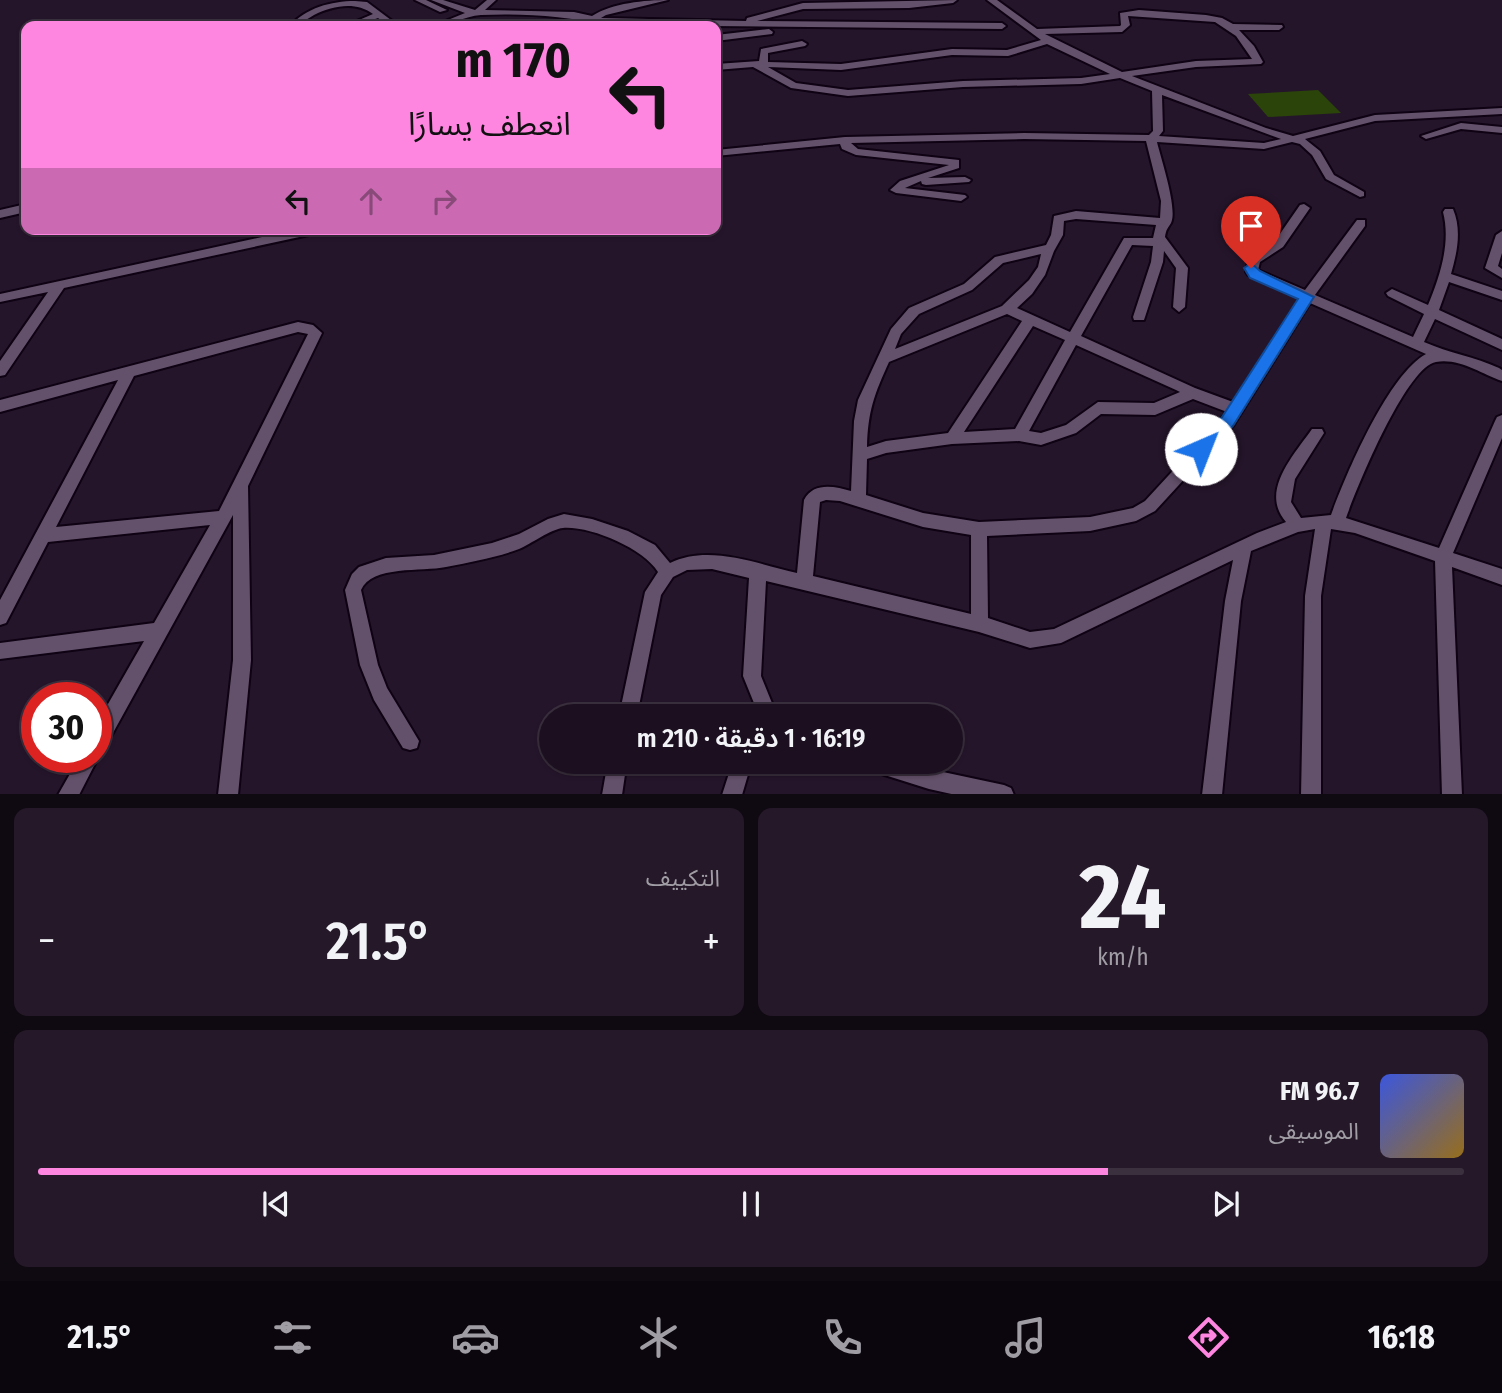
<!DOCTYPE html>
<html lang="ar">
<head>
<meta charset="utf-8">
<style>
	body { margin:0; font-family:"Fira Sans Condensed","Noto Sans Arabic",sans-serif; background:#251929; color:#f1f3f6; direction:rtl; height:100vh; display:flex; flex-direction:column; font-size:26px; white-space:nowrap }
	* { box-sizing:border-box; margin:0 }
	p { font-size:23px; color:#a09da5 }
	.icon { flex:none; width:38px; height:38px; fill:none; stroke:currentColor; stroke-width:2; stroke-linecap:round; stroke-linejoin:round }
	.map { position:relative; height:794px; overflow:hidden; direction:ltr }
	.panel { display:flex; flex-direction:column; gap:14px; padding:14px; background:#0f0912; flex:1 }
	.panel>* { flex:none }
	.top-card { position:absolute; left:21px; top:21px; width:700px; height:214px; border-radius:14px; box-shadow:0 2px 5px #0004,0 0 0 2px #3a303e; direction:rtl; background:#fe85e0; color:#111; overflow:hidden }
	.speed { position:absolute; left:21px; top:682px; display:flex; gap:14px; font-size:35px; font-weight:700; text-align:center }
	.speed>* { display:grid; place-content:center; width:91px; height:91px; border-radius:50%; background:#1c1020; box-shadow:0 2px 5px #0004,0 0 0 2px #3a303e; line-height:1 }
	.speed .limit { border:10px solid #d22; background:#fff; color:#111 }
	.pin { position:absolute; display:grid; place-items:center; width:60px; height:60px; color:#fff; margin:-72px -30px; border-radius:50% 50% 50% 0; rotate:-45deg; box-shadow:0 0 7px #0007 }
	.pin .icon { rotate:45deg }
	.me { position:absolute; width:77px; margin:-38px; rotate:44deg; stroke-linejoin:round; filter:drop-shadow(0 0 5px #0008) }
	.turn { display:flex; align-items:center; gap:24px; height:147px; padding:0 35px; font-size:32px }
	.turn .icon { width:91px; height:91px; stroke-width:2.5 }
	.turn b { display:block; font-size:49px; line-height:60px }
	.lanes { display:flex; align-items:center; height:66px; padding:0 35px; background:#0003; justify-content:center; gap:35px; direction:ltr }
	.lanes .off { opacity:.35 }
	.big { font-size:52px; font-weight:600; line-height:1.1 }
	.panel .tile { flex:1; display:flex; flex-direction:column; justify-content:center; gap:10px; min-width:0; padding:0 24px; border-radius:14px; background:#251929 }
	.panel .dial { align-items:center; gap:0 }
	.dial b { font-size:91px; line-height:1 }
	.song { display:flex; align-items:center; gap:21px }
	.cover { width:84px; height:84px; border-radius:10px; background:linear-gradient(135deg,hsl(230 70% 55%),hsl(40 70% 35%)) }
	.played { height:7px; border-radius:4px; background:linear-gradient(90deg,#fe85e0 75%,#3a303e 75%) }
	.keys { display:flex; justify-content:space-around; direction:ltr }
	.heat { display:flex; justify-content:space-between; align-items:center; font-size:38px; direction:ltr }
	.panel .tiles { flex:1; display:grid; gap:14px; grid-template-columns:1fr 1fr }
	.tile:last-child { grid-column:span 2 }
	.trip { position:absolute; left:539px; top:704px; width:424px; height:70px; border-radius:35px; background:#1c1020; box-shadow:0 2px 5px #0004,0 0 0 2px #3a303e; font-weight:600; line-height:70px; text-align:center; direction:rtl }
	.tab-bar { display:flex; height:112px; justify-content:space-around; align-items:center; background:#0b060d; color:#a09da5 }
	.tab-bar .icon { width:49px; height:49px }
	.tab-bar .current { color:#fe85e0 }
	.tab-bar b { font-size:32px; color:#f1f3f6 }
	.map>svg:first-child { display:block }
</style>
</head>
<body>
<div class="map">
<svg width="1502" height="795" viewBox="0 0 1502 795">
	<rect width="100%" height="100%" fill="#25152b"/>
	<path fill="#2b440a" d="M 1318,90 L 1341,113 L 1268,117 L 1248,94 Z"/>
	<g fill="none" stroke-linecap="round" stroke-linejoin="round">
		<defs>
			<path id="minor" d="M 415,0 L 426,0 L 447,10 L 440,12 Z
				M 431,0 L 443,0 L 475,10 L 487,0 L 496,0 L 485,10 L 574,12 L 592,16 C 612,3 645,0 668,0 L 606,15 L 601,18 L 746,21 L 747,18 L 803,3 L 957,0 L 953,3 L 909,8 L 803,9 L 757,21 L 1002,23 L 1006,26 L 1002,29 L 607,25 C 566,16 522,13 481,15 C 464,16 450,26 433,26 L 465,13 Z
				M 987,0 L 997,0 L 1037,29 L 1120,26 L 1121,25 L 1120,13 L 1139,10 L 1206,15 L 1222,18 L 1233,24 L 1282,25 L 1283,27 L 1279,30 L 1239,30 L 1254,46 L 1263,62 L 1261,64 L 1196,67 L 1132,76 L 1266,128 L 1293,136 L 1375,115 L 1502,108 L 1502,114 L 1375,121 L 1305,139 L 1320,151 L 1334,175 L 1364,192 L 1364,196 L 1360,197 L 1326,179 L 1312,155 L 1300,144 L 1292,142 L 1264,149 L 1157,142 C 1161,159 1178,209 1171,223 C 1168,228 1166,229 1165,237 L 1188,268 L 1185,307 L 1179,312 L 1173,307 L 1176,268 L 1164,251 L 1163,262 L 1145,317 L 1144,320 L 1134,320 L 1133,317 L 1151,262 L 1153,246 L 1132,245 L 1081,336 L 1195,388 L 1233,402 L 1300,298 L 1248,275 L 1246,272 L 1248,260 L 1275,241 L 1300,205 L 1304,204 L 1310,208 L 1283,247 L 1260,262 L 1258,270 L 1305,290 L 1357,220 L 1365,220 L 1365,226 L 1315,295 L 1413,337 L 1424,314 L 1388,296 L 1386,293 L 1392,289 L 1428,305 C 1440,276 1451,243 1443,212 L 1445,209 L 1453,209 C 1462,230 1457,253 1451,274 L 1502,291 L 1502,300 L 1449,282 L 1439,310 L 1502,339 L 1502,350 L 1435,319 L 1424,342 C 1449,353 1475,357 1499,368 L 1502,370 L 1502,381 C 1481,374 1460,358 1436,362 C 1406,367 1356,489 1346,518 L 1439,548 L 1495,421 L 1497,417 L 1502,415 L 1502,438 L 1453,553 L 1502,569 L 1502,585 L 1452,567 L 1462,795 L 1442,795 L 1435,561 L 1355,533 L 1331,529 L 1321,596 L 1321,795 L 1301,795 L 1305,596 L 1315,529 L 1298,532 L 1251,551 L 1241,601 L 1222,795 L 1202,795 L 1225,601 L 1233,560 L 1061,643 L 1030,648 L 979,632 L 766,581 L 761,676 L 774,708 L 772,716 L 754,716 L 756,708 L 743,676 L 749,578 L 712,569 L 687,570 L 673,577 L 661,595 L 637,716 L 619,716 L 645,592 L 658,572 C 643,548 590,526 563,528 C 551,529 531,544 519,549 C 495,558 470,562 446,567 C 422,572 372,565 361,590 L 378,665 L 387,688 L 419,741 L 417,748 L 410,750 L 403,748 L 374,700 L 360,665 L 345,590 L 352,574 L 359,567 L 386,558 L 434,555 L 492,543 L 519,534 L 548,519 L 564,514 L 592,519 L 628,531 L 655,545 L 670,563 C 709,544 757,564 797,573 L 804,500 C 813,482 834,486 851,491 L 854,421 L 858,400 L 891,329 L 909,308 L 964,284 L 995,257 L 1046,245 L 1051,235 L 1054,216 L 1076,211 L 1160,218 L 1161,201 L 1146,141 L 1024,139 L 851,143 L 858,149 L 959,160 L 959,168 L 928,178 L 965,177 L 971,180 L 969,182 L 926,185 L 922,184 L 921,181 L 905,188 L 965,195 L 967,197 L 961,201 L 896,193 L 890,190 L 900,181 L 949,165 L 856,155 L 842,149 L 840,144 L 716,156 L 716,150 L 845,137 L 1024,133 L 1149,135 L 1153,131 L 1152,91 L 1120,78 L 1081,84 L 963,87 L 848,96 L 791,88 L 753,67 L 716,70 L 716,64 L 759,61 L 761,49 L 802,41 L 807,44 L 805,46 L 768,53 L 768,62 L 841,64 L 952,49 L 1007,50 L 1041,40 ZM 1128,16 L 1215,22 L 1236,36 L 1252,59 L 1196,61 L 1122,72 L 1045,34 L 1122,32 L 1130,25 ZM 1047,44 L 1110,74 L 1081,78 L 963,81 L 848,90 L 796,83 L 768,67 L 841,70 L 952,55 L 1008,56 ZM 1162,95 L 1281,139 L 1264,143 L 1159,136 L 1163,131 ZM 1076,219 L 1156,225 L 1153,238 L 1124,238 L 1070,332 L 1017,308 L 1032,294 L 1045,275 L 1054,251 L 1063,235 L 1064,221 ZM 1041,254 L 1038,267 L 1029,280 L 1002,306 L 895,349 L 901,334 L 919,314 L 972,290 L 1003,263 ZM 1310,303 L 1426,354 C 1388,375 1346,474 1331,515 L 1301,518 L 1291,502 L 1295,479 L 1324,433 L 1322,429 L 1312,429 C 1294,455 1259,491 1286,522 L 1257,533 L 1054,629 L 1030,632 L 988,618 L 987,536 L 1090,531 L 1136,521 L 1155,511 L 1233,426 ZM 1007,314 L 1022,321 L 948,433 L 886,441 L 867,447 C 868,411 874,395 889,362 ZM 1033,326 L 1065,340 L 1015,429 L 964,432 ZM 1076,345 L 1176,390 L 1180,392 L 1154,403 L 1098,402 L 1066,425 L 1041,433 L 1029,431 ZM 1193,399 L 1227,412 L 1145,501 L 1133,508 L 1090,517 L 979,522 L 923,513 L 866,495 L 867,459 L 886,453 L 952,444 L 1019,441 L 1041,445 L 1076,433 L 1101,414 L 1155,415 ZM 826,500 L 840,501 L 923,527 L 971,535 L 971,614 L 813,576 L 820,502 Z
				M 355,1 L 367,2 L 399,26 L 389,26 L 378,18 L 356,26 L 345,26 L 373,14 C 355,1 333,6 314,15 C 305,20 300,26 290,26 C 306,8 331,1 355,1 Z
				M 769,29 L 773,32 L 772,34 L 716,41 L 716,35 Z
				M 1461,123 L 1502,127 L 1502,133 L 1461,129 L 1426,139 L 1421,136 Z
				M 26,204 L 26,212 L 0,218 L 0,210 Z
				M 299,229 L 324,229 L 318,233 L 64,288 L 5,375 L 0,376 L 0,361 L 48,292 L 0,302 L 0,294 Z
				M 1502,231 L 1502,253 L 1498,266 L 1502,269 L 1502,278 L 1485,268 L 1496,235 Z
				M 298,322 L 313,325 L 322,333 L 248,486 L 251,660 L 238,795 L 218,795 L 233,660 L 233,515 L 103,751 L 96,753 L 98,758 L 79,795 L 58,795 L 79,758 L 96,758 L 96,725 L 144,641 L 0,659 L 0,643 L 154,623 L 210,525 L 48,542 L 6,623 L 0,625 L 0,600 L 118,380 L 0,412 L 0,400 ZM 298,332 L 308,334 L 219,511 L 56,527 L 134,376 Z
				M 608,761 L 627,761 L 622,795 L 602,795 Z
				M 733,761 L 752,761 L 742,795 L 722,795 Z
				M 863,761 L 903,761 L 929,769 L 1004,785 L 1011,788 L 1014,795 L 956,795 L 929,789 L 872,771 L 865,768 Z"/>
		</defs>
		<use href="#minor" stroke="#0e0213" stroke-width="4"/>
		<use href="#minor" fill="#63506a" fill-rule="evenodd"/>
	</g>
	<path fill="#1a73e8" stroke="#114b97" stroke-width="2" d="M 1251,263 L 1260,271 L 1314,297 L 1233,426 L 1207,454 L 1195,454 L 1193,449 L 1195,444 L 1222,417 L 1298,299 L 1250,278 L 1244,268 Z"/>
</svg>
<div class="speed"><div class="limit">30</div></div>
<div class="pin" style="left:1251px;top:268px;background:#d93025"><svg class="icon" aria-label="arrive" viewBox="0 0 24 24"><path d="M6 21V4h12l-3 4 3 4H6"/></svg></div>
<svg class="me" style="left:1201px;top:449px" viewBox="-20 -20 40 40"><circle r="19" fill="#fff"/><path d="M0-13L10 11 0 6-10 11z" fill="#1a73e8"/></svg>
<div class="trip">16:19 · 1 دقيقة · 210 m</div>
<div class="top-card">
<div class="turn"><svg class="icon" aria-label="left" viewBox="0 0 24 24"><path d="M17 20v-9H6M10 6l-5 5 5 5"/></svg><div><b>170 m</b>انعطف يسارًا</div></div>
<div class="lanes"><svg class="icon" aria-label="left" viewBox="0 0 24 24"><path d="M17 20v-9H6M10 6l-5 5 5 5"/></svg><svg class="icon off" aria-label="ahead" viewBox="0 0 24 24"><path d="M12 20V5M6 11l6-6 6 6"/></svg><svg class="icon off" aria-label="right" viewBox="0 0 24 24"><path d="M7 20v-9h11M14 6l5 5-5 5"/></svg></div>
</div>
</div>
<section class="panel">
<div class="tiles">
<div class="tile dial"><b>24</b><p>km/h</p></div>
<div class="tile"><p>التكييف</p>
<div class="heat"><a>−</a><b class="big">21.5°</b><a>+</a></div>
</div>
<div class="tile">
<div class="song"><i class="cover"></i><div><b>96.7 FM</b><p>الموسيقى</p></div></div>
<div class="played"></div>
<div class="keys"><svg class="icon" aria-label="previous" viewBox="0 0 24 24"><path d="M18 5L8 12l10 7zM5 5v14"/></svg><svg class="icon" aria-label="pause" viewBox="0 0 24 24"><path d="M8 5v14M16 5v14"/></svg><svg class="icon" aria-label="next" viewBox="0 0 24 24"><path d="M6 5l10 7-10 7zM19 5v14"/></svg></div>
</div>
</div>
</section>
<nav class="tab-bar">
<b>16:18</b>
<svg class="icon current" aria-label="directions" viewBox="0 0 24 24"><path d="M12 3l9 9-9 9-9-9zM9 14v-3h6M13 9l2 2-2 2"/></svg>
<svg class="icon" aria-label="music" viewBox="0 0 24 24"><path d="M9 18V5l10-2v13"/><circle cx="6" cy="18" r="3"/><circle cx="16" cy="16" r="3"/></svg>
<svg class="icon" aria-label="phone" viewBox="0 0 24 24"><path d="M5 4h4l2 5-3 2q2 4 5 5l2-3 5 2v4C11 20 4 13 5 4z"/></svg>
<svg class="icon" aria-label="climate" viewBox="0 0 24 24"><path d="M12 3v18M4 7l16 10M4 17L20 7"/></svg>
<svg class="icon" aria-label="car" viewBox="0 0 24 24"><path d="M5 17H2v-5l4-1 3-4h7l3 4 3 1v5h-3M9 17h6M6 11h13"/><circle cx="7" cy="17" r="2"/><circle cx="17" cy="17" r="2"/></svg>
<svg class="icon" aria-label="filters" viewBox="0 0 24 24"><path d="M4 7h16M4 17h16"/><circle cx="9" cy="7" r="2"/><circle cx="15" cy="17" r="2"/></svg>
<b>21.5°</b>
</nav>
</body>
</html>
